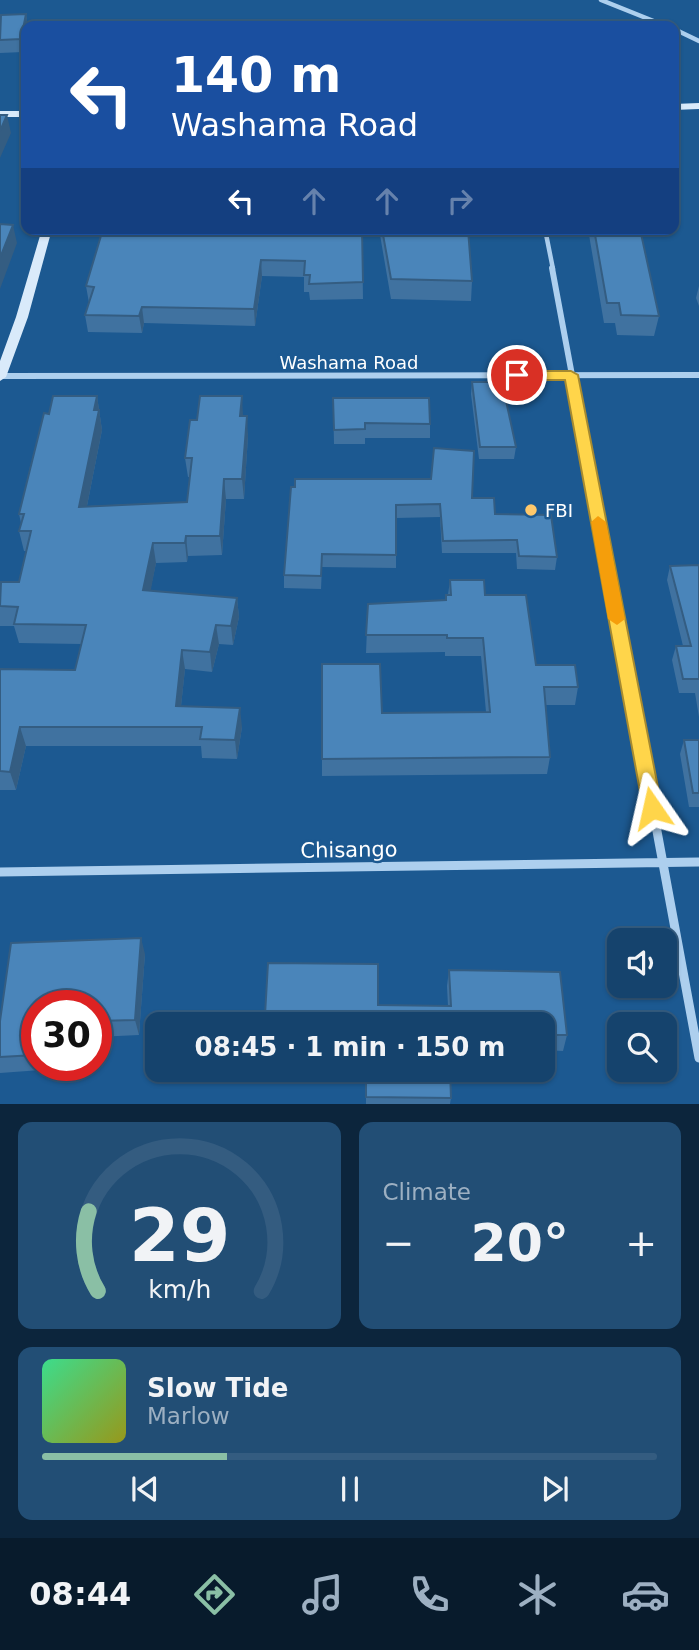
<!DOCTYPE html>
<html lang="en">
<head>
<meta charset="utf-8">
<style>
	body { margin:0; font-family:"DejaVu Sans",sans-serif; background:#224e75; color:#f1f3f6; height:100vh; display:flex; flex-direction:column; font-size:26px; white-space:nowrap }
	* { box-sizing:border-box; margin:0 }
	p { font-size:23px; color:#9db0c2 }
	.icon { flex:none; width:38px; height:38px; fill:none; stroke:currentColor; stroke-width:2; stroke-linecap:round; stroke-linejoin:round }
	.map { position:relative; height:1104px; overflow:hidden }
	.sheet { display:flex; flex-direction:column; gap:18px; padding:18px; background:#0c253c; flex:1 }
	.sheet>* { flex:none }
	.banner { position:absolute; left:21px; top:21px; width:658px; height:214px; border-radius:14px; box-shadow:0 2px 5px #0004,0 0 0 2px #345c80; background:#1a4fa0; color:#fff; overflow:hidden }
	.buttons { position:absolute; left:607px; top:928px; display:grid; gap:14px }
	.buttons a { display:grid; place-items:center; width:70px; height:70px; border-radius:14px; background:#15436d; box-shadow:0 2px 5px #0004,0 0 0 2px #345c80; font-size:35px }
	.speed { position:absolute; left:21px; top:990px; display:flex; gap:14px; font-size:35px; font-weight:700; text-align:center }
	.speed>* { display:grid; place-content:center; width:91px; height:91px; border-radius:50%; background:#15436d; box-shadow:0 2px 5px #0004,0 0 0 2px #345c80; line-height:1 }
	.speed .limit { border:10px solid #d22; background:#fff; color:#111 }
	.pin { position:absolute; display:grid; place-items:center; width:60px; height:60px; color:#fff; margin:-30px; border:4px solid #fff; border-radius:50%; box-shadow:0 2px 7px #0007 }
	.me { position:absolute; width:77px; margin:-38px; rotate:349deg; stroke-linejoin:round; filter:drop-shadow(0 0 5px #0008) }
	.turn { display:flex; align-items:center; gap:24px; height:147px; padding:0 35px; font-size:32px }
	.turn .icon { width:91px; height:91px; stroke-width:2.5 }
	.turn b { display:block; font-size:49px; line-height:60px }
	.lanes { display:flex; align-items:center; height:66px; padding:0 35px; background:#0003; justify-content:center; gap:35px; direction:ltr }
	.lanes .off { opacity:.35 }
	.big { font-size:52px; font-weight:700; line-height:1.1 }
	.sheet .tile { flex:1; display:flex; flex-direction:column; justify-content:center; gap:10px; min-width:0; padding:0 24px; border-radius:14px; background:#224e75 }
	.sheet .dial { align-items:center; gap:0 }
	.dial svg { height:182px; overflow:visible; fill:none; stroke:#345c80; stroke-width:7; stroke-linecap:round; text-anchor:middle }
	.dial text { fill:#f1f3f6; stroke:none }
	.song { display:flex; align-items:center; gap:21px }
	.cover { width:84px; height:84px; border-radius:10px; background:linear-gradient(135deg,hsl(150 70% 55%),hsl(60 70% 35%)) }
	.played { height:7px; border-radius:4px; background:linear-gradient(90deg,#8abfa5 30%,#345c80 30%) }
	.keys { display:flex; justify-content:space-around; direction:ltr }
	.heat { display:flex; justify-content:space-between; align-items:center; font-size:38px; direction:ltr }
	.sheet .tiles { flex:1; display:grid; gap:18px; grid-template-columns:1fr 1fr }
	.tile:last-child { grid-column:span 2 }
	.trip { position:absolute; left:145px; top:1012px; width:410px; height:70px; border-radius:14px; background:#15436d; box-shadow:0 2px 5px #0004,0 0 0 2px #345c80; font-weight:700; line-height:70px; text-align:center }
	.menu { display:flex; height:112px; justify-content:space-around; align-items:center; background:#081b2c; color:#9db0c2 }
	.menu .icon { width:49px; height:49px }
	.menu .selected { color:#8abfa5 }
	.menu b { font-size:32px; color:#f1f3f6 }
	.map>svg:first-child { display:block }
</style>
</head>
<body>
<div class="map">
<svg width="699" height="1104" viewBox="0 0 699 1104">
	<rect width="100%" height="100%" fill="#1c5991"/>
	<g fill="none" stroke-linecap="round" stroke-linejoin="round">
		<path stroke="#adcfee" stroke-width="4.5" d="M 601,0 L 666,26
			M 674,29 L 699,41
			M 545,229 L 553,269"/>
		<path stroke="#adcfee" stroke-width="6" d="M 552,268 L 619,627
			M 0,376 L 699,375"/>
		<path stroke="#adcfee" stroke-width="9" d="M 619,626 L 699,1058
			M 0,872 L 699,862"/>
		<path fill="#d9eafa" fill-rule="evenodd" d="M 699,103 L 699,109 L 674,110 L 674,104 Z
			M 0,111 L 26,111 L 26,117 L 0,117 Z
			M 42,229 L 52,229 L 28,317 L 6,377 L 0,381 L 0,361 L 16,317 Z"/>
	</g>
	<path fill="#4072a0" d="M 26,14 L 28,26 L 26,26 L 23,52 L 0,53 L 0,18 Z
		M 362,229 L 363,299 L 310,300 L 309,292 L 304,292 L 304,277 L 262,276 L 255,326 L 144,323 L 142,333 L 88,332 L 85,315 L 89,303 L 86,286 Z
		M 379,229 L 468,229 L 472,281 L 471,301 L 391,299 Z
		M 588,229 L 640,229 L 659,316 L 654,336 L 617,335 L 615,323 L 604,323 Z
		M 699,286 L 699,306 L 696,298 Z
		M 472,382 L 516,447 L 514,459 L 479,459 L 471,394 Z
		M 97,396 L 102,430 L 87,506 L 187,502 L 190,477 L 188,477 L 185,458 L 243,416 L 248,436 L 244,499 L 226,499 L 222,555 L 188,556 L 187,562 L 156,563 L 150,591 L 237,598 L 239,617 L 233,645 L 219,644 L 212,672 L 185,669 L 181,706 L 242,727 L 237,759 L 202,758 L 201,746 L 26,746 L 16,790 L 0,790 L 0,669 L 75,670 L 81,644 L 19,643 L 14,626 L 0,626 L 0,585 L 19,582 L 26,551 L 24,551 L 19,531 L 21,523 L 19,514 L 49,414 Z
		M 333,398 L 430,424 L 430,438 L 365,438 L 365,444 L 334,444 Z
		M 291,487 L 472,498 L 557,557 L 555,570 L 517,569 L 516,553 L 442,553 L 440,517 L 396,518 L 396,568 L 322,567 L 321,589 L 284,588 L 284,575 Z
		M 699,565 L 699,717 L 695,693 L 679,693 L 672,660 L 676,646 L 683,646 L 667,580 L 670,566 Z
		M 450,580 L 485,595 L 536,665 L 578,687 L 575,705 L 546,705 L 550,757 L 547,774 L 322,776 L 322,759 L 382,713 L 486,712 L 481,656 L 445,656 L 445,652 L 366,653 L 368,604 L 446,600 L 446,595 L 448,595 Z
		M 684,740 L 699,740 L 699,807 L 689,807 L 680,754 Z
		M 145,954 L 139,1035 L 96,1037 L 96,1006 L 37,1006 L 37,1066 L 42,1066 L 41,1070 L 0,1073 L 0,1021 Z
		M 449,970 L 567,1035 L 563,1051 L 542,1050 L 542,1024 L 266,1024 L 265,1015 L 378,1005 L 448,1006 L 447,986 Z
		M 366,1069 L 451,1098 L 450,1104 L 366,1104 Z"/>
	<path fill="#345d82" d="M 26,14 L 28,26 L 26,26 L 26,37 L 23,52 L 21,39 Z
		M 7,115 L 11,133 L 0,158 L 0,131 Z
		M 13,225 L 17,243 L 0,289 L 0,258 Z
		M 261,260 L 262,276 L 255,326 L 254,309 Z
		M 142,307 L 144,323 L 142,333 L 139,316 Z
		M 97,396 L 102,430 L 83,526 L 79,507 L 94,410 Z
		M 242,396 L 243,416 L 242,436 L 240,416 Z
		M 247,416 L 248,436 L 244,499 L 242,479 Z
		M 224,479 L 226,499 L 222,555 L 220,536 Z
		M 186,536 L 188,556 L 187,562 L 185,543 Z
		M 153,543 L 156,563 L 147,610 L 143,590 Z
		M 237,598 L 239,617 L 233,645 L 231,626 Z
		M 216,625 L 219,644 L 212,672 L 210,652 Z
		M 182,650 L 185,669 L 179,725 L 176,706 Z
		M 240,708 L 242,727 L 237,759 L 235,740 Z
		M 20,727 L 26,746 L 16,790 L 10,772 Z
		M 141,938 L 145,954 L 139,1035 L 135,1020 Z"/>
	<path fill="#4a85ba" stroke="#345d82" stroke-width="2" d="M 26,14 L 21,39 L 0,40 L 1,15 Z
		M 324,23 L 327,26 L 300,26 Z
		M 0,115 L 7,115 L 0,131 Z
		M 0,224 L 13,225 L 0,258 Z
		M 103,229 L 362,229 L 363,282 L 309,284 L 310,275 L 304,275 L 305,261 L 261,260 L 254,309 L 142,307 L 139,316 L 85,315 L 94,287 L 86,286 Z
		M 382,229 L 468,229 L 472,281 L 391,279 Z
		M 594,229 L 640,229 L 659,316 L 621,315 L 619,303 L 607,303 Z
		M 472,382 L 502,382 L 516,447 L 480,447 Z
		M 53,396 L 97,396 L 94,410 L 99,410 L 79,507 L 187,502 L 192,458 L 185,458 L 190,420 L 197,420 L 200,396 L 242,396 L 240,416 L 247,416 L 242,479 L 224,479 L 220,536 L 186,536 L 185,543 L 153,543 L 143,590 L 237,598 L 231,626 L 216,625 L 210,652 L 182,650 L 176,706 L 240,708 L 235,740 L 200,739 L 202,727 L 20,727 L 10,772 L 0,771 L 0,669 L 75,670 L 86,625 L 14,624 L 18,607 L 0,606 L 1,582 L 19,582 L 31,531 L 19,531 L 24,514 L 19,514 L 44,413 L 49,414 Z
		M 333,398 L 429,398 L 430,424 L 365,423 L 365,429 L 334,430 Z
		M 434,448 L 474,451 L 472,498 L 494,498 L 495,514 L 551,515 L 557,557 L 519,556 L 517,540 L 443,541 L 440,504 L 396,505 L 396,555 L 322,554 L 321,576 L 284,575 L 291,487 L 295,487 L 295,479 L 431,479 Z
		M 699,565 L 699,679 L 683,679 L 676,646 L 691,646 L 670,566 Z
		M 450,580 L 484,580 L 485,595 L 526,595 L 536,665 L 575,665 L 578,687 L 544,687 L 550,757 L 322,759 L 322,664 L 380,664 L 382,713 L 490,712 L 483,638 L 447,638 L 447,635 L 366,635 L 368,604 L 446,600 L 446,595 L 451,595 Z
		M 684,740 L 699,740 L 699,793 L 693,793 Z
		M 141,938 L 135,1020 L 96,1021 L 96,1006 L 37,1006 L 37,1043 L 35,1055 L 0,1057 L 0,1021 L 11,943 Z
		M 268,963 L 378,964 L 378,1005 L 451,1006 L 449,970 L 560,972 L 567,1035 L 542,1035 L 542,1024 L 276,1024 L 276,1015 L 265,1015 Z
		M 366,1069 L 450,1069 L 451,1098 L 366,1097 Z"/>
	<path fill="#ffd54a" stroke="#a68a30" stroke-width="2" d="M 571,371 L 578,375 L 662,808 L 659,814 L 646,814 L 643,808 L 565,380 L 517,380 L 510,375 L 517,371 Z"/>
	<path fill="#f59e0b" d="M 598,516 L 606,522 L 625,619 L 617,625 L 608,619 L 591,522 Z"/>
	<circle fill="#fec86b" stroke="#1c5991" stroke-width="2.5" cx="531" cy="510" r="7"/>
	<g text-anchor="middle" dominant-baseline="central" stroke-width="5" stroke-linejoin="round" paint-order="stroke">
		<g font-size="18" fill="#fff" stroke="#1c5991">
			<text x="349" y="362">Washama Road</text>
		</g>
		<g font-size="18" fill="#fff" stroke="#1c5991" text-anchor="start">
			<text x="545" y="510">FBI</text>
		</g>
		<g font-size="21" fill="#fff" stroke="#1c5991">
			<text transform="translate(349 850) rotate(-1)">Chisango</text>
		</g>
	</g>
</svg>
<div class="buttons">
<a><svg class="icon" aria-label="sound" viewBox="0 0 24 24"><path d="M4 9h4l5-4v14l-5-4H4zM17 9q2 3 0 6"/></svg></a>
<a><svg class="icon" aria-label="search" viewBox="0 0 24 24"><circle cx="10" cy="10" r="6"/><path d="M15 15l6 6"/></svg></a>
</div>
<div class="speed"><div class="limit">30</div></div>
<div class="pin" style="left:517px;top:375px;background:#d93025"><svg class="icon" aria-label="arrive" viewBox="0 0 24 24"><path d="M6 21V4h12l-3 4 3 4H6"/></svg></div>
<svg class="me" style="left:652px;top:808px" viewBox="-20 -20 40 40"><path d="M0-17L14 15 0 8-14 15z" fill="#ffd54a" stroke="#fff" stroke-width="4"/></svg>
<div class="trip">08:45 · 1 min · 150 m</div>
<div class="banner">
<div class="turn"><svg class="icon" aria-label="left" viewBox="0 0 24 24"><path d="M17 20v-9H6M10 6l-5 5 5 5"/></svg><div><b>140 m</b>Washama Road</div></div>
<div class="lanes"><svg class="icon" aria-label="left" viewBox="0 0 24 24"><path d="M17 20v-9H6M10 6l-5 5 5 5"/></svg><svg class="icon off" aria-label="ahead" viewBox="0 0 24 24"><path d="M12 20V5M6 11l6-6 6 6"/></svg><svg class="icon off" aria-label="ahead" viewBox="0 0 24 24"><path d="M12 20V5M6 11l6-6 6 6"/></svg><svg class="icon off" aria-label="right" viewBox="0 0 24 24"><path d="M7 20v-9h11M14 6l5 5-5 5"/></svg></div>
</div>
</div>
<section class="sheet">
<div class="tiles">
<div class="tile dial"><svg viewBox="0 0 100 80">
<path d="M14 69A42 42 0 1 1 86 69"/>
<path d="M14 69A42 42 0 0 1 10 34" stroke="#8abfa5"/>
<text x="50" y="56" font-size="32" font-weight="700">29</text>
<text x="50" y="72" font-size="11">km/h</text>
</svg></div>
<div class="tile"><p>Climate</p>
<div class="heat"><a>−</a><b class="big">20°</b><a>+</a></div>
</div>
<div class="tile">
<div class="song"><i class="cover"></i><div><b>Slow Tide</b><p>Marlow</p></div></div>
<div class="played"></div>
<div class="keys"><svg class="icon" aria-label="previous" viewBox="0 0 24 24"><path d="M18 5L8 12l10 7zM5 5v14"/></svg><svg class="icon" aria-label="pause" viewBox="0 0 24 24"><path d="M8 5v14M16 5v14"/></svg><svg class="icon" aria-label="next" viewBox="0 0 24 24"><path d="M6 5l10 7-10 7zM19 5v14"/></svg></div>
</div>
</div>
</section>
<nav class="menu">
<b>08:44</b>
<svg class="icon selected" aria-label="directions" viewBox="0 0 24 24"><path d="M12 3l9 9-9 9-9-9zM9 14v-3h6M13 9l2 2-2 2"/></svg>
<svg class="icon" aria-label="music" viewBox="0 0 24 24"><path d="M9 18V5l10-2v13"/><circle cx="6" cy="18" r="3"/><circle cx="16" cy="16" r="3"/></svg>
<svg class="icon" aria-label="phone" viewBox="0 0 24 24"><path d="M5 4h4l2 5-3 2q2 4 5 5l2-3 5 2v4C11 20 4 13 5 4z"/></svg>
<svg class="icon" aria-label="climate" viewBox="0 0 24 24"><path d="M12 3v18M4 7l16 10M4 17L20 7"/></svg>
<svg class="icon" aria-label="car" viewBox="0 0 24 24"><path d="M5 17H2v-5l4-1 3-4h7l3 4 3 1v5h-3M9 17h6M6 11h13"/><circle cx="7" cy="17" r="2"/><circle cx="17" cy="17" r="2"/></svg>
</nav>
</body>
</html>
